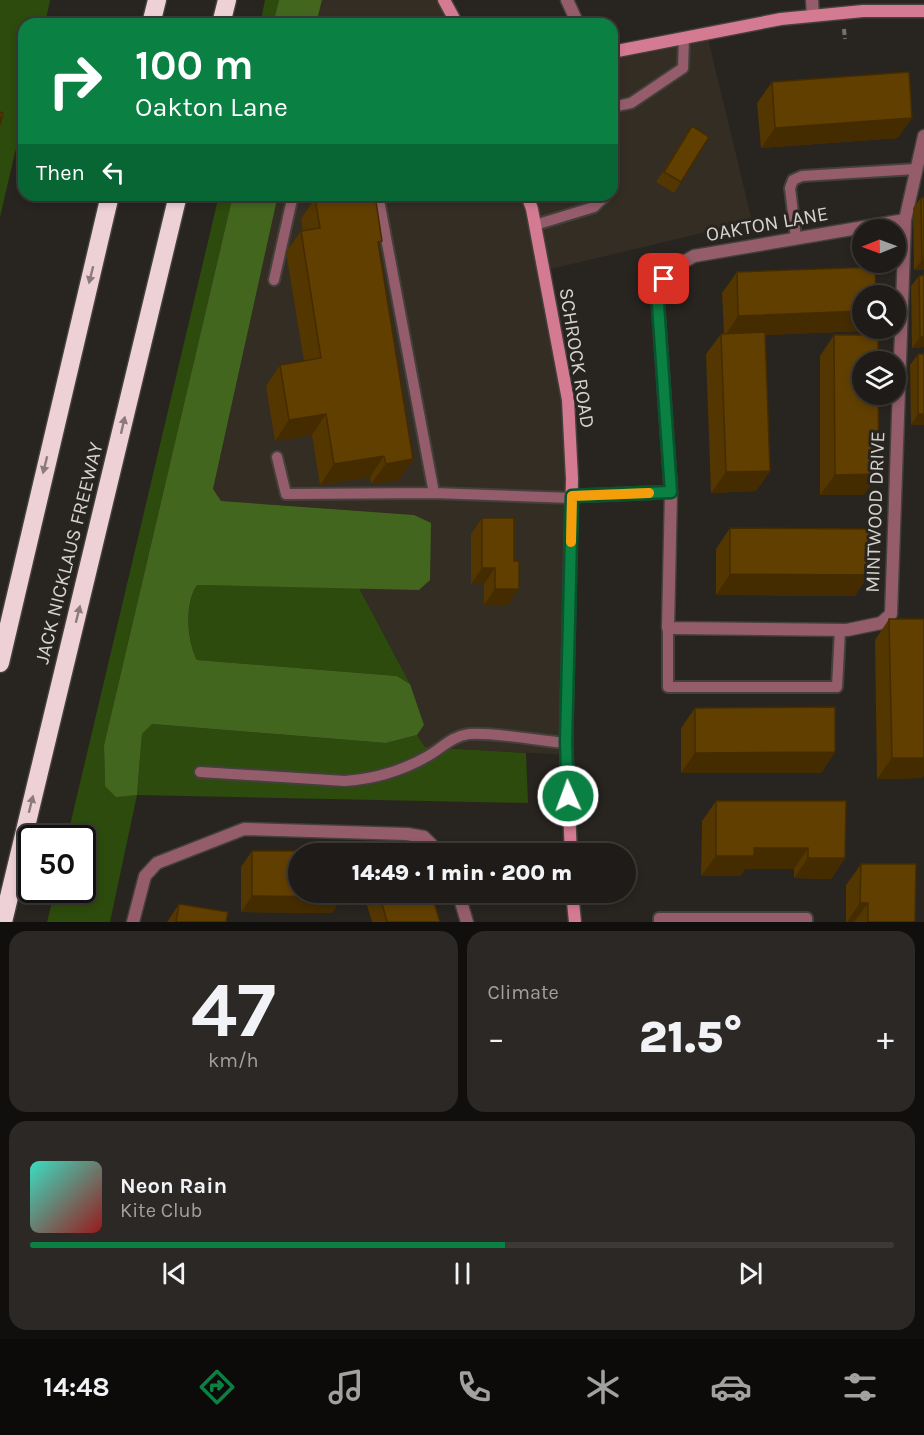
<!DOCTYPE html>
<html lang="en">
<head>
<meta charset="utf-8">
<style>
	body { margin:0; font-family:Karla,sans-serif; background:#2b2825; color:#f1f3f6; height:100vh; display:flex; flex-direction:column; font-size:22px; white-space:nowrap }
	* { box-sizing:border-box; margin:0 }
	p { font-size:20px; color:#a1a1a2 }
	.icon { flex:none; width:33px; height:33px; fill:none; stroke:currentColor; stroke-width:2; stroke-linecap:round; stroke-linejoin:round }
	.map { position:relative; height:922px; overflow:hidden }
	.panel { display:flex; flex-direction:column; gap:9px; padding:9px; background:#100f0d; flex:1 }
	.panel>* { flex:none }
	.banner { position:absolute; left:18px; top:18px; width:600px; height:183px; border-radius:18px; box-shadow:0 3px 9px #0003,0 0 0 2px #3c3937; background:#0b8043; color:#fff; overflow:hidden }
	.needle { width:39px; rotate:269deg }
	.fabs { position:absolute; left:852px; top:219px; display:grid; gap:12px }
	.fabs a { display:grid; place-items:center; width:54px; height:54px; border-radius:50%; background:#1e1b18; box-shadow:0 3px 9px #0003,0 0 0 2px #3c3937; font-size:30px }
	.speed { position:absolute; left:18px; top:825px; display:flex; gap:12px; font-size:30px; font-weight:700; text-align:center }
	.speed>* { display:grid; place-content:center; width:78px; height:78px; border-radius:50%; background:#1e1b18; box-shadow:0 3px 9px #0003,0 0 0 2px #3c3937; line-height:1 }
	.speed .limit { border:3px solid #111; border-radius:9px; background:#fff; color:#111 }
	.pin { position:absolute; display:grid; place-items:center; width:51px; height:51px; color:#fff; margin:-26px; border-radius:12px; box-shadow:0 3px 9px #0006 }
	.me { position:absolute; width:66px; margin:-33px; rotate:358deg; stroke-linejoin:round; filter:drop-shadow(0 0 4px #0008) }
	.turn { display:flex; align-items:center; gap:21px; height:126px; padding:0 18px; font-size:27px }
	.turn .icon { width:78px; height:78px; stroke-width:2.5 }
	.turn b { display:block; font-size:42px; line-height:51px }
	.then { display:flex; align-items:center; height:57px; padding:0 18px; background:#0003; gap:12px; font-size:22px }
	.big { font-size:45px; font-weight:800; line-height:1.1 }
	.panel .widget { flex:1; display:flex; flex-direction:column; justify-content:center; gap:9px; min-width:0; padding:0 21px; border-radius:18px; background:#2b2825 }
	.panel .dial { align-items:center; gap:0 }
	.dial b { font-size:78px; line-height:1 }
	.song { display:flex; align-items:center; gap:18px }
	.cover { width:72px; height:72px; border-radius:9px; background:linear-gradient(135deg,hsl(170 70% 55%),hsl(0 70% 35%)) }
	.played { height:6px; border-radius:3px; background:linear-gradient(90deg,#0b8043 55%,#3c3937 55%) }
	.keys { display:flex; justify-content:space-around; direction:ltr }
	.heat { display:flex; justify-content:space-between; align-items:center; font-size:33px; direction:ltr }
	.panel .tiles { flex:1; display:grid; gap:9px; grid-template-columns:1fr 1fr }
	.widget:last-child { grid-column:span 2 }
	.trip { position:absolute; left:288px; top:843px; width:348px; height:60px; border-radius:30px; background:#1e1b18; box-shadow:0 3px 9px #0003,0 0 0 2px #3c3937; font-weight:800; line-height:60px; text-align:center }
	.menu { display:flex; height:96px; justify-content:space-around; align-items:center; background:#0c0b0a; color:#a1a1a2 }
	.menu .icon { width:42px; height:42px }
	.menu .on { color:#0b8043 }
	.menu b { font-size:27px; color:#f1f3f6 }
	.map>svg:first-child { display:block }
</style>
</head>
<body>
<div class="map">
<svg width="924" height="922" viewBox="0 0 924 922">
	<rect width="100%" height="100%" fill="#282420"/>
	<path fill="#342d23" d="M 322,0 L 442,0 L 455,24 L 316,24 Z
		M 705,26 L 752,221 L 547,270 L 564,391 L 570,483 L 568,755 L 425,747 L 417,735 L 424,725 L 410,684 L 359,588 L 419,590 L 414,515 L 221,501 L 213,489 L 278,195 L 612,195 L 612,53 Z"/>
	<path fill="#2d4b0c" d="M 0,0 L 50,0 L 45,24 L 24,24 L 24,114 L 0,217 Z
		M 265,0 L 279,0 L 273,24 L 260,24 Z
		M 219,195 L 233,195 L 104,745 L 105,786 L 137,795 L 142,734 L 152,724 L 386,743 L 417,735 L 425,747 L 526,753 L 528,803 L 137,795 L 110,922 L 47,922 L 55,890 L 82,890 L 82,838 L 67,838 Z
		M 197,585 L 359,588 L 410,684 L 397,676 L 197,660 C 187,640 184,605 197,585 Z"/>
	<path fill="#43661f" d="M 279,0 L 322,0 L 316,24 L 273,24 Z
		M 233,195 L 278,195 L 213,489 L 221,501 L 414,515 L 431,523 L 430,580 L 419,590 L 197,585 C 184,604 187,641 197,660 L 397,676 L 410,684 L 424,725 L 417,735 L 386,743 L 152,724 L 142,734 L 137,795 L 116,797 L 105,786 L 104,745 Z"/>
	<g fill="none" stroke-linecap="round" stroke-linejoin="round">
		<defs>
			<path id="lane" d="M 612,107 L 631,103 L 683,68 L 684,38
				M 378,195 L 434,493 L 572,498
				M 535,225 L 594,207 L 606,195
				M 796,238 L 790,188 L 793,180 L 802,176 L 916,169
				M 274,280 L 293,195
				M 277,457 L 286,494 L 434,493
				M 668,628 L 668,687 L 837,687 L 840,630
				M 200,772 L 345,781 C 375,779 402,771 428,756 C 442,748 452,736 469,734 C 495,732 539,741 566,743
				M 659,922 L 659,918 L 807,918 L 807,922"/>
			<path id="street" d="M 567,0 L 578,24
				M 812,0 L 813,15
				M 905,220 L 694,256 L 671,269 L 657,290 L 671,492 L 668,628 L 847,630 L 881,623 L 891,614 L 905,220 L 924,136
				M 572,496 L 671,492
				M 458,892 L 467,922
				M 133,922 L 145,876 L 157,863 L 244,829 L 407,834 L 424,837 L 441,854"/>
			<path id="secondary" d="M 444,0 L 457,24
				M 612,52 L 781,19 L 863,11 L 924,11
				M 527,195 L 532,209 L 568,400 L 572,479 L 566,743 L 571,854
				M 572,892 L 575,922"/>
			<path id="highway" d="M 151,24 L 157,0
				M 221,24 L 227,0
				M 0,663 L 110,195
				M 3,922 L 178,195"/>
		</defs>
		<use href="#lane" stroke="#44403c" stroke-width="14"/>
		<use href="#street" stroke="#44403c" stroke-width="15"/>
		<use href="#secondary" stroke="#44403c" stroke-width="15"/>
		<use href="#highway" stroke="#44403c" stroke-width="21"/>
		<path stroke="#74716e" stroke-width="4" stroke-dasharray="6 3" stroke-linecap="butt" d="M 844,29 L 845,39"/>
		<use href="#lane" stroke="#955d6b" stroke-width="10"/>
		<use href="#street" stroke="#955d6b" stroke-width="12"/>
		<use href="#secondary" stroke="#d47b92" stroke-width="12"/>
		<use href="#highway" stroke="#eed1d7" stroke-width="18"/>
	</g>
	<path fill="#533600" d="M 772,82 L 898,138 L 761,148 L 757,103 Z
		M 692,126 L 681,182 L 674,193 L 656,182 Z
		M 315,198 L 378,246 L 413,459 L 399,480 L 371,484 L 370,477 L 320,485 L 312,435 L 275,441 L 266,386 L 280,365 L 304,361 L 286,252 L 301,231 L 303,231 L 301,219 Z
		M 921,198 L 924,270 L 914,270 L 913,208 Z
		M 737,272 L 862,331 L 765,335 L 770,471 L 756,491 L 711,493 L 706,354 L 721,334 L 724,334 L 722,293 Z
		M 919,276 L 924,347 L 912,348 L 911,286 Z
		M 834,335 L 879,474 L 864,495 L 820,495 L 820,356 Z
		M 918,354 L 924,354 L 924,425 L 911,425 L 910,365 Z
		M 482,518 L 508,605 L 484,605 L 484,584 L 471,584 L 471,534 Z
		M 730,528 L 855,596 L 716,595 L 716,549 Z
		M 889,619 L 922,778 L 877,779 L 875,640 Z
		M 695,708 L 835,752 L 821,773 L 681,773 L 681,728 Z
		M 716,801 L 845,858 L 831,879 L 794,878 L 794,869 L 745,869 L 740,876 L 701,876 L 702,821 Z
		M 252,851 L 332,913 L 241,912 L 241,867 Z
		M 861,864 L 915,922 L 846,922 L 846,885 Z
		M 363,892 L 431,892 L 440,922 L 372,922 Z
		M 179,904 L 226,922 L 167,922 Z"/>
	<path fill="#442c00" d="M 912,118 L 898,138 L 761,148 L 775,128 Z
		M 922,260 L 924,260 L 924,270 L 914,270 Z
		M 862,311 L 862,328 L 864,328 L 862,331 L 724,337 L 738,316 Z
		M 920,337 L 924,337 L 924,347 L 912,348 Z
		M 326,414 L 312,435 L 275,441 L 289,420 Z
		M 918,414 L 924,414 L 924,425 L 911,425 Z
		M 384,456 L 370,477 L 320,485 L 334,464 Z
		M 413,459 L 399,480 L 371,484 L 386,464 Z
		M 770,471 L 756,491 L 711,493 L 726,472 Z
		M 879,474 L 864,495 L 820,495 L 835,475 Z
		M 482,568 L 495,568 L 484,584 L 471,584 Z
		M 730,574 L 869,575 L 855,596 L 716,595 Z
		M 495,589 L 519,589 L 508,605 L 484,605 Z
		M 835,752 L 821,773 L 681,773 L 695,753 Z
		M 892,758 L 924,758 L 924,776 L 922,778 L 877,779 Z
		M 754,848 L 808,848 L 794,869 L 745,869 L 740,876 L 701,876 L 716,856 Z
		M 808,858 L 845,858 L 831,879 L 794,878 Z
		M 252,896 L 343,897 L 332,913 L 241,912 Z
		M 860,903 L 868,903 L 854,922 L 847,922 Z"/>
	<path fill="#613f00" stroke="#442c00" stroke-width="1.5" d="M 909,72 L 912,118 L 775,128 L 772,82 Z
		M 0,112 L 3,113 L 0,125 Z
		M 692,126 L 709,137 L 681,182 L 664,172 Z
		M 337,195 L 375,195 L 382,241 L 378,242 L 413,459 L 386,464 L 384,456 L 334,464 L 326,414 L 289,420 L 280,365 L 321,358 L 301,231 L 320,228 L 315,198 Z
		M 921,198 L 924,198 L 924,260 L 922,260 Z
		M 875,267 L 876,296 L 862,296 L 862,311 L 738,316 L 737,272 Z
		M 924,275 L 924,337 L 920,337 L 919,276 Z
		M 765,332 L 770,471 L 726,472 L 721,334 Z
		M 834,335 L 878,335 L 878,362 L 862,362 L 862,394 L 878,394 L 879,474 L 835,475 Z
		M 918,354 L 924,354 L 924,414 L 918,414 Z
		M 482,518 L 514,518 L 514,561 L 519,561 L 519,589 L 495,589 L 495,568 L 482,568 Z
		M 730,528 L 870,529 L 869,575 L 730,574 Z
		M 889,619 L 924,619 L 924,758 L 892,758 Z
		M 835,707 L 835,752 L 695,753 L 695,708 Z
		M 716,801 L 846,801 L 845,858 L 808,858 L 808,848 L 754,848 L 754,856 L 716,856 Z
		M 252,851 L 343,851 L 343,854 L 298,854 L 298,892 L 343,892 L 343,897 L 252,896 Z
		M 861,864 L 916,864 L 915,922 L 868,922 L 868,903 L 860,903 Z
		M 379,892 L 431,892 L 440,922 L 387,922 Z
		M 179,904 L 228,912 L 226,922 L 176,922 Z"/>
	<defs><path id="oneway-solid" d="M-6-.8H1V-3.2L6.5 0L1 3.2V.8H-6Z" transform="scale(1.5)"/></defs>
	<g fill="#8b7a7c">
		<use href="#oneway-solid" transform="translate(91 275) rotate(104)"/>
		<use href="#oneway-solid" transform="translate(123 425) rotate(-77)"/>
		<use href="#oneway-solid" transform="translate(45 465) rotate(104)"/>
		<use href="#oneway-solid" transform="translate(78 614) rotate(-76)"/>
		<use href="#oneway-solid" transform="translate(31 804) rotate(-76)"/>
	</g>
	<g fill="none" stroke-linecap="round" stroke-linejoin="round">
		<defs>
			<path id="route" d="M 568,796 L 566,743 L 572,496 L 671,492 L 657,290 L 664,279"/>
		</defs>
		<use href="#route" stroke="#07532c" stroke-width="15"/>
		<use href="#route" stroke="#0b8043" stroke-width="10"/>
		<path stroke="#f59e0b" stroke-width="10" d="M 571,542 L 572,496 L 649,493"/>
	</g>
	<g text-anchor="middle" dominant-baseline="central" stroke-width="6" stroke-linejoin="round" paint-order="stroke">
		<g font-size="20" fill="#d5d3d0" stroke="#282420">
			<text transform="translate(767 224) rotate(-10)">OAKTON LANE</text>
			<text transform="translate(577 358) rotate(81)">SCHROCK ROAD</text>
			<text transform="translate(875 512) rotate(-88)">MINTWOOD DRIVE</text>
			<text transform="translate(69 553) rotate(-76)">JACK NICKLAUS FREEWAY</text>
		</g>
	</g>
</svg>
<div class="fabs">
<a><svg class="needle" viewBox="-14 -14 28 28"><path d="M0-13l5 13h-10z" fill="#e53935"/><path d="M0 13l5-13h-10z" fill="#a1a1a2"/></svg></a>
<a><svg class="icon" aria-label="search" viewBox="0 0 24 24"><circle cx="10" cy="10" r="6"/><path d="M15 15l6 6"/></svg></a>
<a><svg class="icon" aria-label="layers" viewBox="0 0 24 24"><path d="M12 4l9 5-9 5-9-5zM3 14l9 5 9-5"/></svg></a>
</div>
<div class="speed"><div class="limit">50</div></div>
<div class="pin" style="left:664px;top:279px;background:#d93025"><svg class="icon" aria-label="arrive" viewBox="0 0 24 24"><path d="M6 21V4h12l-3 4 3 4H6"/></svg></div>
<svg class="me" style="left:568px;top:796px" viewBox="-20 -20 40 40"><circle r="17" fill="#0b8043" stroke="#fff" stroke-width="3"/><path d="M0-11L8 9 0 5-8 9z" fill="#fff"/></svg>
<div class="trip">14:49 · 1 min · 200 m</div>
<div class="banner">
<div class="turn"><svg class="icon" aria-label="right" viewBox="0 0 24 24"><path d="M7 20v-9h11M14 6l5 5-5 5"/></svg><div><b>100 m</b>Oakton Lane</div></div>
<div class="then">Then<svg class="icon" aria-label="left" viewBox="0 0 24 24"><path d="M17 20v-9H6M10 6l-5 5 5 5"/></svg></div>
</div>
</div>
<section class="panel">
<div class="tiles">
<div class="widget dial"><b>47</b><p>km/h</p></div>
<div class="widget"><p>Climate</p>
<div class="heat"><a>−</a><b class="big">21.5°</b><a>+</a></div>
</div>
<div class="widget">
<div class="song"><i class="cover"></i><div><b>Neon Rain</b><p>Kite Club</p></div></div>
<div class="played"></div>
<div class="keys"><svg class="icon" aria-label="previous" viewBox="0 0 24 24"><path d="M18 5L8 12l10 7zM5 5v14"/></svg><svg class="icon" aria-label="pause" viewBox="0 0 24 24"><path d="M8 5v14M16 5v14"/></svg><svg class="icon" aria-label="next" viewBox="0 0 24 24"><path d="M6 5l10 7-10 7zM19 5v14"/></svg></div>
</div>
</div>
</section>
<nav class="menu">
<b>14:48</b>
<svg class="icon on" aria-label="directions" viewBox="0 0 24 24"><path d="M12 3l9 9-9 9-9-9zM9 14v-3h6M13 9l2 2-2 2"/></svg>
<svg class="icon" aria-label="music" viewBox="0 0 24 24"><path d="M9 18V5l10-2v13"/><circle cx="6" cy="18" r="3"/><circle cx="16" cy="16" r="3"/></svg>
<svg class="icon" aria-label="phone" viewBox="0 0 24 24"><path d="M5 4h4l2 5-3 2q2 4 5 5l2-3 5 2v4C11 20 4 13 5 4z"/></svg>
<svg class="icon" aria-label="climate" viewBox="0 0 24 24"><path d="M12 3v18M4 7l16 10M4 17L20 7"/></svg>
<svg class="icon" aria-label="car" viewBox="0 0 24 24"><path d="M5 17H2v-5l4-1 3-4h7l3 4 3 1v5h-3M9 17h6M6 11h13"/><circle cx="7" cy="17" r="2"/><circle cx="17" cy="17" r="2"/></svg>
<svg class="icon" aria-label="filters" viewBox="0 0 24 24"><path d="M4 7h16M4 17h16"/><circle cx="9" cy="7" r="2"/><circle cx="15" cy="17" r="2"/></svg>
</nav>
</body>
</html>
